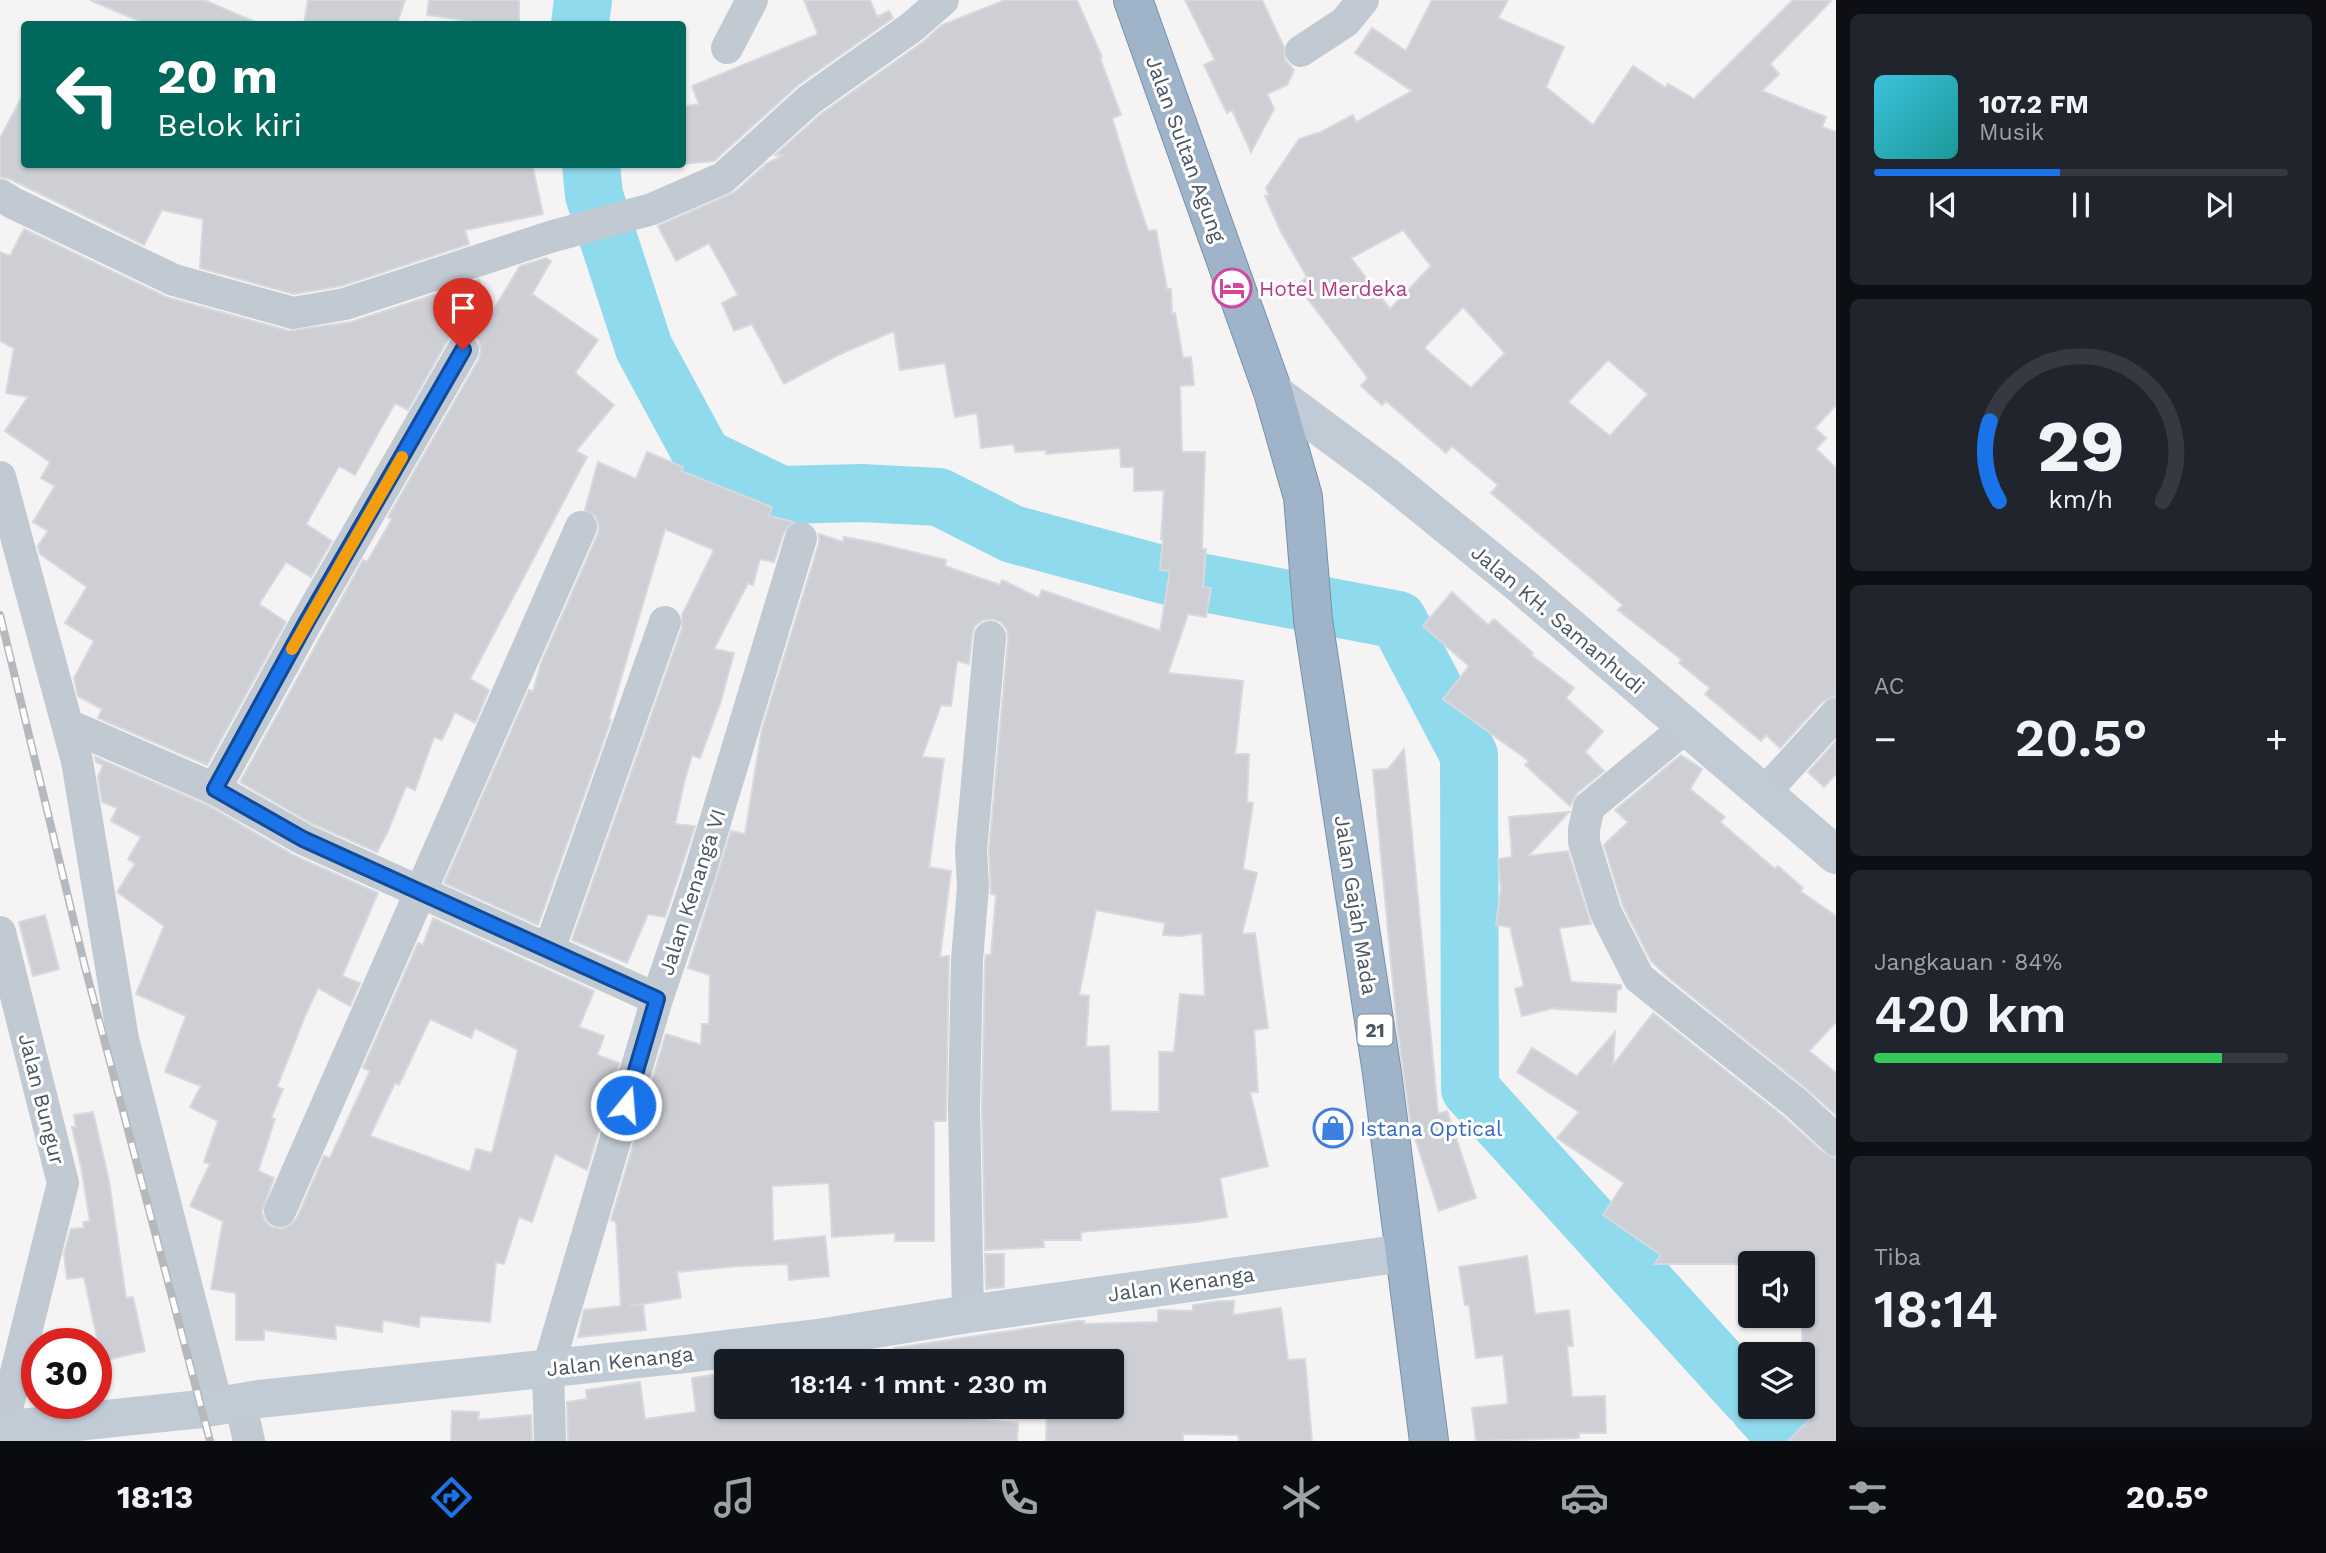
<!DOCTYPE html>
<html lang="id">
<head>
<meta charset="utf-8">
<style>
	body { margin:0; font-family:"Work Sans",sans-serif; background:#20242c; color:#f1f3f6; height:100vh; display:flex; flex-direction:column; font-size:26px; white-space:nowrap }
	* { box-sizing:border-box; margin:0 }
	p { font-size:23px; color:#9ea1a6 }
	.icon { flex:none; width:38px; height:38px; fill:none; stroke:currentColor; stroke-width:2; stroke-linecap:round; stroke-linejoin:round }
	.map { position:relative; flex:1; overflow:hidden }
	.details { display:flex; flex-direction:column; gap:14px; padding:14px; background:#0d0f14; width:490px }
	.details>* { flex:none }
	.guide { position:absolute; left:21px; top:21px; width:665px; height:147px; border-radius:7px; box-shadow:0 2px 5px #0004; background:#00695c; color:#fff; overflow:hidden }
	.controls { position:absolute; left:1738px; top:1251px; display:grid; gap:14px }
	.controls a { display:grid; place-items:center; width:77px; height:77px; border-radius:7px; background:#171b24; box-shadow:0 2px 5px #0004; font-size:35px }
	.speed { position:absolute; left:21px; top:1328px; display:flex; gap:14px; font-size:35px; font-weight:700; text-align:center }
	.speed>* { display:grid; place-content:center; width:91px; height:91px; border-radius:50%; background:#171b24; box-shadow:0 2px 5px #0004; line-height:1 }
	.speed .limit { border:10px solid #d22; background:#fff; color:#111 }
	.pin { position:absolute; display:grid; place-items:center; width:60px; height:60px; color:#fff; margin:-72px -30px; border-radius:50% 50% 50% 0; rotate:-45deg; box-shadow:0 0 7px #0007 }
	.pin .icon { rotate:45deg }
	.me { position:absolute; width:77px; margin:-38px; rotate:17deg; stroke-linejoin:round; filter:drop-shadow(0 0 5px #0008) }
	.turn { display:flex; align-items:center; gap:24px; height:147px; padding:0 21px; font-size:32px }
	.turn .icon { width:91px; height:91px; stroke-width:2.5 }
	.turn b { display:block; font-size:49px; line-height:60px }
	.big { font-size:52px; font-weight:600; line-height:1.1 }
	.details .card { flex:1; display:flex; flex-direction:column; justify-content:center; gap:10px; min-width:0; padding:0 24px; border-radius:10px; background:#20242c }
	.details .dial { align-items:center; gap:0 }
	.dial svg { height:182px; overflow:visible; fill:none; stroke:#363941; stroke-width:7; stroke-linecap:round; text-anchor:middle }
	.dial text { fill:#f1f3f6; stroke:none }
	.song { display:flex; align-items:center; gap:21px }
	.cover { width:84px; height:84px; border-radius:10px; background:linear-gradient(135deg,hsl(190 70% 55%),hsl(180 70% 35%)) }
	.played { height:7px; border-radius:4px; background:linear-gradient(90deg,#1a73e8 45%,#363941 45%) }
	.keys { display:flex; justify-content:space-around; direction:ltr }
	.heat { display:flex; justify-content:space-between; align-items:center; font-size:38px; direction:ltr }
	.charge { height:10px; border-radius:5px; background:linear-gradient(90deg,#34c759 84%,#363941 0) }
	.trip { position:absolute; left:714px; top:1349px; width:410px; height:70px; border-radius:7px; background:#171b24; box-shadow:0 2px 5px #0004; font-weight:600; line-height:70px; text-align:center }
	.dock { display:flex; height:112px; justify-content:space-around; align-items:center; background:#090b0e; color:#9ea1a6 }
	.dock .icon { width:49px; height:49px }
	.dock .selected { color:#1a73e8 }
	.dock b { font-size:32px; color:#f1f3f6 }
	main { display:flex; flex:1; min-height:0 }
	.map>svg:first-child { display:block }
</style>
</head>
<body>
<main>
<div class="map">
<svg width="1836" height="1441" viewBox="0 0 1836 1441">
	<rect width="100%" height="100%" fill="#f5f3f3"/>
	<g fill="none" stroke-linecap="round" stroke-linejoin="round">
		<path stroke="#90daee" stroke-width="58" d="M 580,24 L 583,0
			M 591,164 L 594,195 L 644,348 L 703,457 L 781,495 L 861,493 L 939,497 L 1012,534 L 1168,576 L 1398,620 L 1469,755 L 1470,1089 L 1750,1398
			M 1758,1407 L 1789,1441"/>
	</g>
	<path fill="#cdcfd5" stroke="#d7d9de" stroke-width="2" fill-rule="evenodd" d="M 90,0 L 204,0 L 260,24 L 146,24 Z
		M 308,0 L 405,0 L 397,24 L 304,24 Z
		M 429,0 L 519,0 L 519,24 L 491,24 L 427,15 Z
		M 804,0 L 870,0 L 877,17 L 889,11 L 893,18 L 798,85 L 714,161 L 682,164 L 682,107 L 699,104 L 692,86 L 818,34 Z
		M 1005,0 L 1077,0 L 1102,57 L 1100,58 L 1121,115 L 1112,118 L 1132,183 L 1148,231 L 1156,230 L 1167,289 L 1171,289 L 1172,314 L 1175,313 L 1183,358 L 1191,357 L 1194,385 L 1180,386 L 1182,452 L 1205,452 L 1202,549 L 1206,549 L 1203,587 L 1211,588 L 1206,617 L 1188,614 L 1168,673 L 1243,681 L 1235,754 L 1249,754 L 1247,802 L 1253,803 L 1243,869 L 1257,873 L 1242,934 L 1255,933 L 1268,1028 L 1254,1030 L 1258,1092 L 1250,1092 L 1268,1166 L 1220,1178 L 1227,1217 L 1197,1222 L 1081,1232 L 1081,1240 L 1043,1240 L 1044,1247 L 985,1250 L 982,1106 L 985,961 L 986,955 L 991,955 L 996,895 L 991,894 L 989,850 L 1008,639 L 1007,630 L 1001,622 L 992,619 L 983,620 L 975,626 L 972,635 L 969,664 L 957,661 L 951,706 L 941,705 L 922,757 L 944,759 L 929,867 L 951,871 L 940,957 L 949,956 L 946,1121 L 934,1121 L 934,1241 L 895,1241 L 895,1233 L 832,1237 L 829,1183 L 772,1186 L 773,1241 L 825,1236 L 829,1276 L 789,1280 L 788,1264 L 738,1266 L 677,1272 L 681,1298 L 630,1306 L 643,1304 L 646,1330 L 578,1337 L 584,1310 L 621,1306 L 616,1222 L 611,1220 L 666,1034 L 701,1045 L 702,1024 L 709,1024 L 710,975 L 688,968 L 731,831 L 745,834 L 762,729 L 819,543 L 819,534 L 843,542 L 844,537 L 876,543 L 946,560 L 945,566 L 1000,585 L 1002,580 L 1039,598 L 1042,590 L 1160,631 L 1170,571 L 1160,570 L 1163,539 L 1161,539 L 1164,490 L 1134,491 L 1134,467 L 1121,467 L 1120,448 L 1046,454 L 1046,450 L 1015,452 L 1014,444 L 981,448 L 977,413 L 955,417 L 945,363 L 900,370 L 894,331 L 838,355 L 784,384 L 752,324 L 734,331 L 722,303 L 738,295 L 709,243 L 676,261 L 658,226 L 735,192 L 766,164 L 783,155 L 775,155 L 821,114 L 923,42 L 942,25 ZM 1096,910 L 1165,923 L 1163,935 L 1181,936 L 1202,933 L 1205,996 L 1180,994 L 1174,1052 L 1159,1052 L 1159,1112 L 1111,1111 L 1109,1046 L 1086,1047 L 1089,996 L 1079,995 Z
		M 1185,0 L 1262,0 L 1284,47 L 1285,60 L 1294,70 L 1287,85 L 1267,94 L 1274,109 L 1251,152 L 1232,110 L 1227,113 L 1204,65 L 1215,60 Z
		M 1432,0 L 1508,0 L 1498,18 L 1564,47 L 1546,87 L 1593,125 L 1633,66 L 1666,88 L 1668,84 L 1694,99 L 1793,0 L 1832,0 L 1770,64 L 1779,74 L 1762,91 L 1826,117 L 1822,127 L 1836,132 L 1836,405 L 1815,428 L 1826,438 L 1816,449 L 1836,468 L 1836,696 L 1822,702 L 1780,748 L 1766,735 L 1761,741 L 1705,694 L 1710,688 L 1679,663 L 1682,660 L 1618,610 L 1623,605 L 1491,493 L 1498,485 L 1452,446 L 1446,453 L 1386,401 L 1382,405 L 1361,386 L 1368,378 L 1297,285 L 1307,277 L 1281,232 L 1265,196 L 1269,195 L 1266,188 L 1299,139 L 1321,132 L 1353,115 L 1356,122 L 1412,91 L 1355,53 L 1372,28 L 1406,51 ZM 1403,230 L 1431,266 L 1390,309 L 1351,258 ZM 1463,307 L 1505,353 L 1471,388 L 1424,348 ZM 1608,360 L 1648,394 L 1610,436 L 1568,402 Z
		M 24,93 L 24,164 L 532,164 L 543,214 L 465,230 L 469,244 L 341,286 L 294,294 L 200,268 L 203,219 L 162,210 L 144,245 L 10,179 L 0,177 L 0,138 Z
		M 24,229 L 166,297 L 289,331 L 351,322 L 479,280 L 489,317 L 520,266 L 546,258 L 551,261 L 532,294 L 598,340 L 575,373 L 614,405 L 576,451 L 587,457 L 470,679 L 489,690 L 475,723 L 455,712 L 442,740 L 434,737 L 415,790 L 406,786 L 388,831 L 377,852 L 311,823 L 240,782 L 363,560 L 367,562 L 392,519 L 388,517 L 479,359 L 481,351 L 479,341 L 472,334 L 462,332 L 453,335 L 447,341 L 408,410 L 395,403 L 355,475 L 339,466 L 306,524 L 332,541 L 311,577 L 286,562 L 259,604 L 286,622 L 207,765 L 98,718 L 102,709 L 78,696 L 74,678 L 94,641 L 65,623 L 87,587 L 40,554 L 38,546 L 48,531 L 33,522 L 55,486 L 41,478 L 50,462 L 5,431 L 28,397 L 6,393 L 14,348 L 0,341 L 0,252 L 10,256 Z
		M 647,452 L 683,467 L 681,471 L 772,507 L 769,516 L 794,522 L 784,532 L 774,562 L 760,559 L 753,585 L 748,583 L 714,649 L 734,653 L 720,704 L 700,758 L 692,755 L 684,783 L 675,824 L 695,826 L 665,917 L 648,914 L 627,963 L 572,940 L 682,628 L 682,615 L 714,550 L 665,529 L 609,719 L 611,720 L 538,925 L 444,883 L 529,690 L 533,692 L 541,663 L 598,534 L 599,526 L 596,517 L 585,510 L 598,462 L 636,479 Z
		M 1452,592 L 1488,625 L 1494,619 L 1533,653 L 1531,655 L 1574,688 L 1566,698 L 1603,731 L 1585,752 L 1604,771 L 1577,793 L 1570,806 L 1525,765 L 1529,761 L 1443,699 L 1469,666 L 1423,626 Z
		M 1836,741 L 1836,774 L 1824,787 L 1808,772 Z
		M 1404,749 L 1438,1114 L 1447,1111 L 1476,1198 L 1439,1211 L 1411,1126 L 1397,1026 L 1373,770 L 1388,769 Z
		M 1681,755 L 1702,769 L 1690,789 L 1725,817 L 1720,822 L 1775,869 L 1778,866 L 1803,888 L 1800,891 L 1836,916 L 1836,1022 L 1809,1051 L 1836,1073 L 1836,1115 L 1807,1089 L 1669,978 L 1651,961 L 1623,906 L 1604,845 L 1628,822 L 1615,810 Z
		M 95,757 L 207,805 L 295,856 L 378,893 L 342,976 L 360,983 L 350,1006 L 318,988 L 305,1016 L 277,1087 L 283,1089 L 271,1118 L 275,1119 L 258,1171 L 274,1178 L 262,1212 L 265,1221 L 272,1227 L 281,1229 L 291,1225 L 297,1218 L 324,1156 L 330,1158 L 370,1071 L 363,1068 L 418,943 L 423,945 L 433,918 L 594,991 L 579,1027 L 604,1036 L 597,1055 L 619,1063 L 587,1170 L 555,1154 L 532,1222 L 519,1217 L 504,1264 L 496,1262 L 490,1322 L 420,1316 L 419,1327 L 383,1320 L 382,1332 L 335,1325 L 336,1339 L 264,1330 L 264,1340 L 236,1340 L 236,1293 L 211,1289 L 223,1221 L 190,1206 L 210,1164 L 204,1162 L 218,1121 L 190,1107 L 201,1086 L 165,1072 L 186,1016 L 136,994 L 164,926 L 117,892 L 135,864 L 128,859 L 141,837 L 111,821 L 117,808 L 102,802 L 98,777 L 103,765 L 96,762 ZM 430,1019 L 471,1038 L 475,1028 L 518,1050 L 492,1153 L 476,1149 L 470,1172 L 370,1136 L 395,1083 L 399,1085 Z
		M 1569,812 L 1528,856 L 1568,851 L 1591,924 L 1559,928 L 1571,982 L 1621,985 L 1621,989 L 1617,990 L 1616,1012 L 1556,1009 L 1558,1007 L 1522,1016 L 1515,989 L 1524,986 L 1510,927 L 1496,925 L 1501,889 L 1498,859 L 1512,857 L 1509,817 Z
		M 45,915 L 59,969 L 33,976 L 19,922 Z
		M 1653,1013 L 1784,1117 L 1824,1153 L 1836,1158 L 1836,1441 L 1788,1441 L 1810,1419 L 1802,1411 L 1802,1264 L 1655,1264 L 1661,1255 L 1603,1215 L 1624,1183 L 1557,1138 L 1579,1112 L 1517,1072 L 1532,1048 L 1577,1076 L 1615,1032 L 1613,1065 Z
		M 93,1112 L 109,1181 L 126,1298 L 133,1297 L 145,1351 L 102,1361 L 84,1277 L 67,1279 L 64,1253 L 71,1229 L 84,1228 L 83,1222 L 90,1221 L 81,1166 L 72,1127 L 76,1127 L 74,1115 Z
		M 985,1254 L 1004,1254 L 1004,1287 L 986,1289 Z
		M 1527,1256 L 1535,1314 L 1569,1310 L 1573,1346 L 1567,1346 L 1572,1397 L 1605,1396 L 1606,1433 L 1579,1433 L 1579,1438 L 1476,1441 L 1472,1408 L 1508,1404 L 1503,1355 L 1476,1358 L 1469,1305 L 1465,1305 L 1459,1267 Z
		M 1219,1301 L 1234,1301 L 1233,1315 L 1281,1308 L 1288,1360 L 1305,1359 L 1312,1441 L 1239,1441 L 1238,1435 L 1183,1434 L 1183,1441 L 1046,1441 L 1047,1407 L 1111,1407 L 1111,1362 L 895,1362 L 894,1348 L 1077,1321 L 1084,1321 L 1084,1324 L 1158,1322 L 1158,1310 L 1193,1311 L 1193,1305 Z
		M 872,1352 L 873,1362 L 810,1362 L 810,1361 Z
		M 720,1374 L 724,1407 L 877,1407 L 878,1414 L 940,1411 L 940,1416 L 1018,1423 L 1017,1441 L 568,1441 L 567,1402 L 587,1399 L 586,1390 L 640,1382 L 645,1419 L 696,1412 L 692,1378 Z
		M 452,1411 L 479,1412 L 478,1420 L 531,1415 L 532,1441 L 451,1441 Z"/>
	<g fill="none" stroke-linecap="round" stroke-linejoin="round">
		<defs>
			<path id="trunk" d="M 1133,0 L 1273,392 L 1303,497 L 1313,620 L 1382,1073 L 1429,1441"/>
		</defs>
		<use href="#trunk" stroke="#7690ad" stroke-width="40"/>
		<path stroke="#c1cad2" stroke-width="32" d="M 727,48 L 752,0
			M 1301,51 L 1345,22 L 1363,0
			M 0,195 L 13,203 L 174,280 L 293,313 L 345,304 L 550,237 L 652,209 L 723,178 L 809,100 L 912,27 L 943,0
			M 0,477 L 77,761 L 123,1039 L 217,1405
			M 68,725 L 215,789 L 303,839 L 657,999
			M 1686,727 L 1589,807 L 1584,829 L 1584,842 L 1606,913 L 1639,978 L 1796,1103 L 1836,1140
			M 215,789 L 306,623 L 463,350
			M 1764,793 L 1836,714
			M 0,932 L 63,1183 L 2,1429
			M 549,950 L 665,622
			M 280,1211 L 581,527
			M 968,1314 L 964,1106 L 967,960 L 973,887 L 971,850 L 990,637
			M 240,1402 L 249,1441
			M 550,1441 L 548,1368 L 657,999 L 699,875 L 801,538"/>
		<path stroke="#c1cbd6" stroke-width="38" d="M 1273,392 L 1385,475 L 1523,587 L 1836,855
			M 0,1430 L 201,1409 L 259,1399 L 685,1354 L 825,1337 L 968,1314 L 1404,1253"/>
		<use href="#trunk" stroke="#9fb4c9" stroke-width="38"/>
		<defs>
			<path id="rail" d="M 0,615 L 85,967 L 210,1441"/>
		</defs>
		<use href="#rail" stroke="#b5b8bd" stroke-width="8"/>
		<use href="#rail" stroke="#fff" stroke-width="5" stroke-dasharray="16" stroke-linecap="butt"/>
	</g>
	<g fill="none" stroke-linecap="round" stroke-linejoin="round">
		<defs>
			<path id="route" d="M 463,350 L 306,623 L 215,789 L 303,839 L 657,999 L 626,1105"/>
		</defs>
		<use href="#route" stroke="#114b97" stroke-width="18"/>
		<use href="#route" stroke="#1a73e8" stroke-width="12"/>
		<path stroke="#f59e0b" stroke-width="12" d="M 292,649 L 402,457"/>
	</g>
	<defs>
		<symbol id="hotel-ring" viewBox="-11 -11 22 22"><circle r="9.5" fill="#fff" stroke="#d1479c" stroke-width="1.5"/><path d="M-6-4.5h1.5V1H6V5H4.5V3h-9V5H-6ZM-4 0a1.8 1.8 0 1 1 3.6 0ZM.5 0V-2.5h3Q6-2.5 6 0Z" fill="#d1479c"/></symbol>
		<symbol id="shop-ring" viewBox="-11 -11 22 22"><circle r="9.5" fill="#fff" stroke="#3f7fe0" stroke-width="1.5"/><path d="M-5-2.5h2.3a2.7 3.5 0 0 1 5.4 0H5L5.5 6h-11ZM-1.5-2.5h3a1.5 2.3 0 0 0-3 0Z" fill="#3f7fe0"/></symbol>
	</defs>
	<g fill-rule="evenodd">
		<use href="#hotel-ring" x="1210" y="266" width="44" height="44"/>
		<use href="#shop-ring" x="1311" y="1106" width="44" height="44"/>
	</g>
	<g text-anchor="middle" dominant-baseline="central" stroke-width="6" stroke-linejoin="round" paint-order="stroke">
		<rect fill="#fff" stroke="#808990" stroke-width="2" x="1357.5" y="1014.5" width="35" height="31" rx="5"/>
		<g font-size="19" font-weight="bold" fill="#4a5661">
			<text x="1375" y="1030">21</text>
		</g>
		<g font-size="21" fill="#4a5661" stroke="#fff">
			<text transform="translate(1186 149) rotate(70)">Jalan Sultan Agung</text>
			<text transform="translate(1558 619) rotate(40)">Jalan KH. Samanhudi</text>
			<text transform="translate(692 892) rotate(-72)">Jalan Kenanga VI</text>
			<text transform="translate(1356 905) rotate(81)">Jalan Gajah Mada</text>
			<text transform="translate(42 1099) rotate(76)">Jalan Bungur</text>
			<text transform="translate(1181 1284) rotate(-8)">Jalan Kenanga</text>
			<text transform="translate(620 1361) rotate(-6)">Jalan Kenanga</text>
		</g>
		<g font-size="21" fill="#b23c85" stroke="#fff" text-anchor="start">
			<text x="1259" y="288">Hotel Merdeka</text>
		</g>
		<g font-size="21" fill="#366cbe" stroke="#fff" text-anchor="start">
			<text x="1360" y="1128">Istana Optical</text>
		</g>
	</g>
</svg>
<div class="controls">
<a><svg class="icon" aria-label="sound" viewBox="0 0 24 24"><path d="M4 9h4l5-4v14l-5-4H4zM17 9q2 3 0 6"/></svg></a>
<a><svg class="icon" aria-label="layers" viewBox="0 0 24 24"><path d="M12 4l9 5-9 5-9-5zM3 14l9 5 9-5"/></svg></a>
</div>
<div class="speed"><div class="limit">30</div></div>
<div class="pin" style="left:463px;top:350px;background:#d93025"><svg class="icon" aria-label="arrive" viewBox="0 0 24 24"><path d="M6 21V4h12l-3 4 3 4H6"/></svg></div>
<svg class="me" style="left:626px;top:1105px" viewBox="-20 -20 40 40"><circle r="17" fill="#1a73e8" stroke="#fff" stroke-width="3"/><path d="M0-11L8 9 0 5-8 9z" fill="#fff"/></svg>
<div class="trip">18:14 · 1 mnt · 230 m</div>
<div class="guide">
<div class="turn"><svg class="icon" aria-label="left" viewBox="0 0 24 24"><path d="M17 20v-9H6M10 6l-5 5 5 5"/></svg><div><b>20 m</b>Belok kiri</div></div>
</div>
</div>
<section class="details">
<div class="card">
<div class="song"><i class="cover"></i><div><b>107.2 FM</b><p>Musik</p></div></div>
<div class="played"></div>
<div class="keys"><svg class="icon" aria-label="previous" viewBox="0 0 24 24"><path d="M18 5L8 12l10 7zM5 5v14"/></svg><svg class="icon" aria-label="pause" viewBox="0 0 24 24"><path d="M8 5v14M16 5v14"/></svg><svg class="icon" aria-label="next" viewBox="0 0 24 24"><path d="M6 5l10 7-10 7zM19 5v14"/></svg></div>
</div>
<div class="card dial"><svg viewBox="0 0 100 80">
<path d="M14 69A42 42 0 1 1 86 69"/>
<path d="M14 69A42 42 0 0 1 10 34" stroke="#1a73e8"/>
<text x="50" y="56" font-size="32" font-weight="700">29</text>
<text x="50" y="72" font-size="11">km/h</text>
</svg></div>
<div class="card"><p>AC</p>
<div class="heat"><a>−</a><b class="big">20.5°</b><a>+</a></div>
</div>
<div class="card"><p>Jangkauan · 84%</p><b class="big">420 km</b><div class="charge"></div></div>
<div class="card"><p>Tiba</p><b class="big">18:14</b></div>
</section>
</main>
<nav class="dock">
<b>18:13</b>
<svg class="icon selected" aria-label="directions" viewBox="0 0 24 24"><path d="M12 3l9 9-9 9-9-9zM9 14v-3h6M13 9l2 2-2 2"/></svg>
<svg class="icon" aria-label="music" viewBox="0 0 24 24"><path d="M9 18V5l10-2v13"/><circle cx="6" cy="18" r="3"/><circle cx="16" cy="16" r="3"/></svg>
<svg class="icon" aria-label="phone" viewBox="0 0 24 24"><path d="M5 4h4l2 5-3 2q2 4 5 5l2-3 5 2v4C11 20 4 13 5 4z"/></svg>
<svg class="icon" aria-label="climate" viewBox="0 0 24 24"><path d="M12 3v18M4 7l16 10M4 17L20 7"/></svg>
<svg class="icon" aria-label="car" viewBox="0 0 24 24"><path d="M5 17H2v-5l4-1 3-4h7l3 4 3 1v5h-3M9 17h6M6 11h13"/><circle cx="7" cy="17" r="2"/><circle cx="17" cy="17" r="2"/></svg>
<svg class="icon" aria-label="filters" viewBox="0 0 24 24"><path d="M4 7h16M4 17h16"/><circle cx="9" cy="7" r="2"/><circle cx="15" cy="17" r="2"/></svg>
<b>20.5°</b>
</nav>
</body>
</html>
